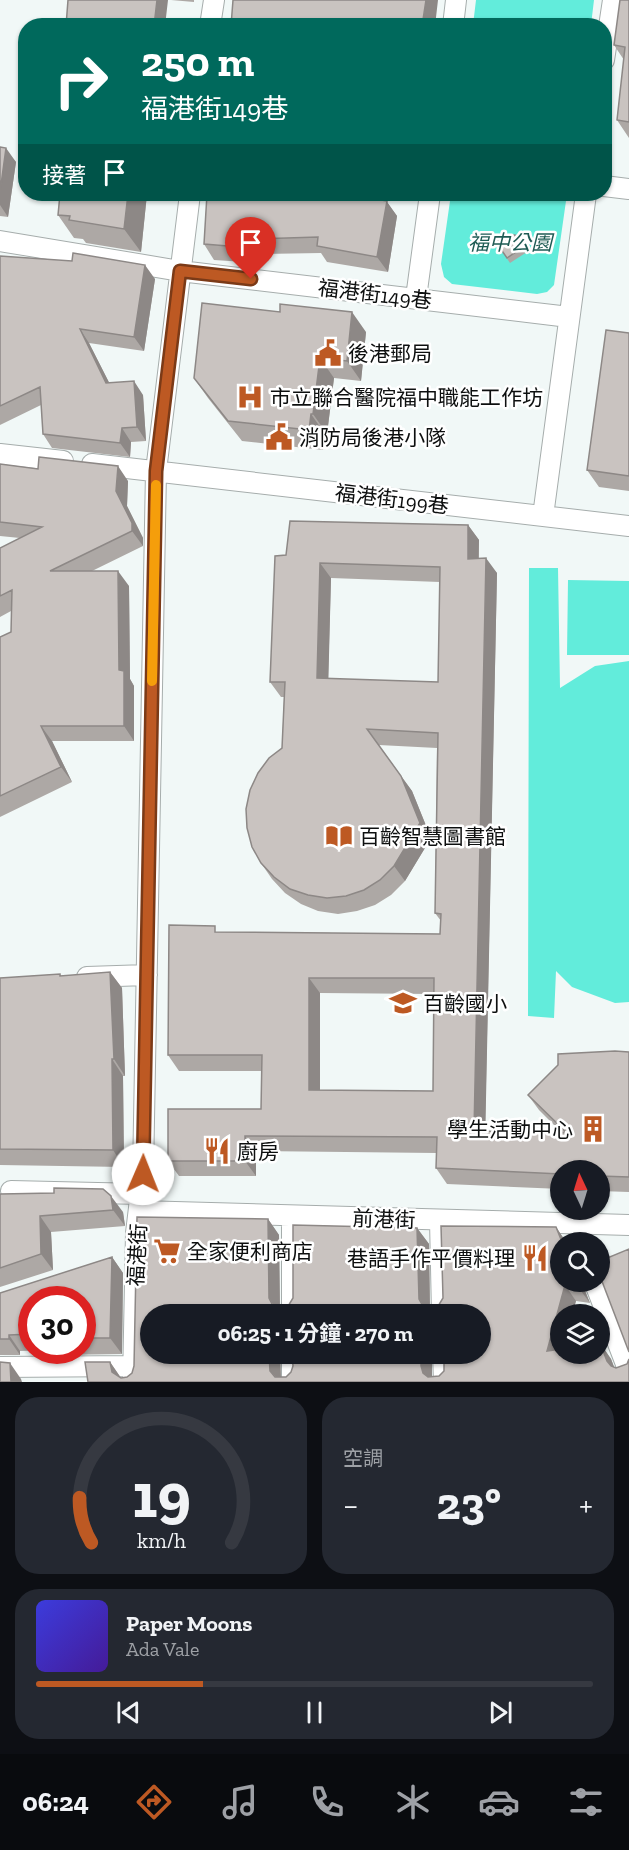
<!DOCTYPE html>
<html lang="zh-TW">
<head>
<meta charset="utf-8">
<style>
	body { margin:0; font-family:"Zilla Slab","Noto Sans TC",serif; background:#242831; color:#f1f3f6; height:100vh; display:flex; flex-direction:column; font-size:22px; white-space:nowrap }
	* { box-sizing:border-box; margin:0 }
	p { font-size:20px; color:#9ea1a6 }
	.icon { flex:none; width:33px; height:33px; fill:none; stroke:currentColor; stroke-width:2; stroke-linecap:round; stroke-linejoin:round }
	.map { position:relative; height:1382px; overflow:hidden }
	.side { display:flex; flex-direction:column; gap:15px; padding:15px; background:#0d0f14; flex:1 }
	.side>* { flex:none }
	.top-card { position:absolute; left:18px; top:18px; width:594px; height:183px; border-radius:24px; box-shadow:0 2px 4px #0004; background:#00695c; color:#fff; overflow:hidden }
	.needle { width:39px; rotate:356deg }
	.buttons { position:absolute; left:550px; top:1160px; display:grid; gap:12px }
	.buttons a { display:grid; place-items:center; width:60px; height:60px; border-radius:50%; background:#171b24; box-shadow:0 2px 4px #0004; font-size:30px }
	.speed { position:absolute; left:18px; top:1286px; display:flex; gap:12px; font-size:30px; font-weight:700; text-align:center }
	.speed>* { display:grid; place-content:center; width:78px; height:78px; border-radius:50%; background:#171b24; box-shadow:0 2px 4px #0004; line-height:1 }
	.speed .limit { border:9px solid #d22; background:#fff; color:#111 }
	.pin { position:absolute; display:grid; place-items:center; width:51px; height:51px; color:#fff; margin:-62px -26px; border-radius:50% 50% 50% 0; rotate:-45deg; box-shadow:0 0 6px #0007 }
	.pin .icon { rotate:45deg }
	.me { position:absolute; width:66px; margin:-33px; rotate:1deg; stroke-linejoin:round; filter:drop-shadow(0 0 4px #0008) }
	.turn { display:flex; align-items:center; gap:21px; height:126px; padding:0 24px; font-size:27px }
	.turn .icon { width:78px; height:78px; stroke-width:2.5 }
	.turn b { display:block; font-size:42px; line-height:51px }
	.then { display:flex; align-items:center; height:57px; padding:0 24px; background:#0003; gap:12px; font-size:22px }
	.big { font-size:45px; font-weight:700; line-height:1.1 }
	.side .widget { flex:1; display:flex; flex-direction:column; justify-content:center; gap:9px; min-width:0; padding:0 21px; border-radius:24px; background:#242831 }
	.side .dial { align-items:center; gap:0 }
	.dial svg { height:156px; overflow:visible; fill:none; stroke:#363941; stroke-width:7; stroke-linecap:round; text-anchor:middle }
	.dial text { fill:#f1f3f6; stroke:none }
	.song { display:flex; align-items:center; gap:18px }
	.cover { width:72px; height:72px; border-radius:9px; background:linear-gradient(135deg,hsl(240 70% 55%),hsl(260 70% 35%)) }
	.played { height:6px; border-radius:3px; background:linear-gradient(90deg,#bd5923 30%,#363941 30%) }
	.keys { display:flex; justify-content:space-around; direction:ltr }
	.heat { display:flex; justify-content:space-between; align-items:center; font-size:33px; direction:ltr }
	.side .tiles { flex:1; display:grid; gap:15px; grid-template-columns:1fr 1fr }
	.widget:last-child { grid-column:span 2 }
	.trip { position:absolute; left:140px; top:1304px; width:351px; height:60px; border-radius:30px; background:#171b24; box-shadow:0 2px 4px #0004; font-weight:700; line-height:60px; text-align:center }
	.tab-bar { display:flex; height:96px; justify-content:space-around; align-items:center; background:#090b0e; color:#9ea1a6 }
	.tab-bar .icon { width:42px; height:42px }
	.tab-bar .selected { color:#bd5923 }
	.tab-bar b { font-size:27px; color:#f1f3f6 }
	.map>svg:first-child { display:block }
</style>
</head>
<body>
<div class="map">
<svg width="629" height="1382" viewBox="0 0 629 1382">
	<rect width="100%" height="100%" fill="#f1f8f7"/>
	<path fill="#62ecdb" d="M 476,0 L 594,0 L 591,25 L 473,25 Z
		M 451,194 L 567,194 L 554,285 L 547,292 L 537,294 L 452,284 L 444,277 L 441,264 Z
		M 529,568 L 558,568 L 560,688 L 595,666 L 629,661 L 629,1002 L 615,1003 L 572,987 L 556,971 L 554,1018 L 528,1016 Z
		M 568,580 L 629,581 L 629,655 L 567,655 Z"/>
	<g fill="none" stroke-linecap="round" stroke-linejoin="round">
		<defs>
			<path id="minor" d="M 210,26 L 214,0
				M 453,26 L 456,0
				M 604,60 L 613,0
				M 604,186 L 629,189
				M 0,241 L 180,271 L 569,317
				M 416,298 L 430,194
				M 0,454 L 63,461
				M 92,464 L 629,526
				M 543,516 L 586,194
				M 87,977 L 147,975
				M 11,1191 L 141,1194
				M 139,1211 L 629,1225
				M 440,1220 L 442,1314
				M 594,1281 L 629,1372
				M 292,1314 L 292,1216
				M 443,1353 L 444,1382
				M 0,1367 L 133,1366
				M 133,1382 L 136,1233 L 143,1174 L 156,471 L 190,194
				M 292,1382 L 292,1353"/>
		</defs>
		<use href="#minor" stroke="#a6adac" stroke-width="22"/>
		<use href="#minor" stroke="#fff" stroke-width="20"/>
	</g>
	<path fill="#ada8a5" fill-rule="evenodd" d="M 171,0 L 194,0 L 194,2 Z
		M 629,0 L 629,138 L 617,120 L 624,60 L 614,45 Z
		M 0,147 L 16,162 L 8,217 L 0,216 Z
		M 60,194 L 147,194 L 141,252 L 86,243 L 83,239 L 74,238 L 58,215 Z
		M 207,194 L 389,194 L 387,202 L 397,216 L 388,272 L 327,262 L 321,253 L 263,254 L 262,263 L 214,260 L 204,244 Z
		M 515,235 L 527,252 L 510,263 L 496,242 Z
		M 0,256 L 155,279 L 144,351 L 89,343 L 109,383 L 143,395 L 146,441 L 131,442 L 130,457 L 52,448 L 43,434 L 41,405 L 0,425 Z
		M 366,332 L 361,381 L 334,378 L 327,434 L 325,434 L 323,450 L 242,441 L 208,398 L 194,378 Z
		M 629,333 L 629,491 L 599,487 L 587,470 Z
		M 0,464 L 128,481 L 127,506 L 143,538 L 143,546 L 92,571 L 129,586 L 130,679 L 134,686 L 134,741 L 52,741 L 72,782 L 0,817 L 0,637 L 11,632 L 11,611 L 0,617 L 0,548 L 20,538 L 0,536 Z
		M 468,525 L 479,540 L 479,558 L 497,573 L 485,1131 L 562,1133 L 539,1110 L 528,1095 L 629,1052 L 629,1192 L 600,1191 L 600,1170 L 561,1170 L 561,1189 L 447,1184 L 436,1168 L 436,1153 L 256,1151 L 256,1176 L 179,1176 L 168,1161 L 261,1109 L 262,1071 L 179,1071 L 168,1055 L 220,932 L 440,934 L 441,921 L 435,913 L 437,748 L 379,745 L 412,791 L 431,838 L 405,881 L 391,895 L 375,905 L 357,911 L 338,914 L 318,911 L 301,904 L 285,893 L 272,879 L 261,863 L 282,748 L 284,697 L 281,697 L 270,682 L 286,555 ZM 331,578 L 440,582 L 438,682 L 328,679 ZM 320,993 L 434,994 L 433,1091 L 320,1090 Z
		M 110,972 L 122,988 L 125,1076 L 123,1076 L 124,1167 L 0,1165 L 0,978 L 60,974 L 61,976 Z
		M 54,1193 L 123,1212 L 125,1226 L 51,1232 L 53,1270 L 0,1287 L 0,1194 Z
		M 137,1217 L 268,1219 L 279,1235 L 280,1310 L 287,1308 L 293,1298 L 293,1225 L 417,1228 L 429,1244 L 430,1310 L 437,1308 L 443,1298 L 441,1226 L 556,1227 L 566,1242 L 561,1242 L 561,1281 L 581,1281 L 590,1303 L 576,1301 L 572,1314 L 561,1314 L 561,1353 L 600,1353 L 600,1343 L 611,1359 L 614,1367 L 616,1368 L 627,1364 L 629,1359 L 629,1382 L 88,1382 L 85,1362 L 110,1362 L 121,1378 L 127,1377 L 132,1373 L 134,1366 ZM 150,1314 L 480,1314 L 480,1353 L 444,1353 L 444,1371 L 439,1376 L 432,1377 L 432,1353 L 292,1353 L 293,1366 L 291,1372 L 286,1377 L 281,1377 L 280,1353 L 150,1353 Z
		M 112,1257 L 123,1273 L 122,1354 L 61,1355 L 57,1350 L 82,1350 L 82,1299 L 32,1299 L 32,1350 L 54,1350 L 20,1351 L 20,1355 L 0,1355 L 0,1293 Z"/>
	<path fill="#8d8886" d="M 157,0 L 168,0 L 165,26 L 154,26 Z
		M 426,0 L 438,0 L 435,26 L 422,26 Z
		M 6,148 L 16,162 L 8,217 L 0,205 L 0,192 Z
		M 128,194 L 147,194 L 141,252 L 124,229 Z
		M 376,194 L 389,194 L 387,202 L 397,216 L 388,272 L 377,257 L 375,199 Z
		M 252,239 L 263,254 L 262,263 L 252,248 Z
		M 145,265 L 155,279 L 144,351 L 134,337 Z
		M 352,312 L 366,332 L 361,381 L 347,361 Z
		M 80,329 L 89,343 L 116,396 L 106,383 Z
		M 320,358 L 334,378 L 327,434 L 313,414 Z
		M 134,381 L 143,395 L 146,441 L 137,427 Z
		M 311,414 L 325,434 L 323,450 L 309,430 Z
		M 122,428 L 131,442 L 130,457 L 120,443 Z
		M 118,466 L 128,481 L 127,506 L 143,538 L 143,546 L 132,531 L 116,491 Z
		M 468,525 L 479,540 L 478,574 L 468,559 Z
		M 486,558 L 497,573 L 485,1147 L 474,1131 Z
		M 320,563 L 331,578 L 328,694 L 317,678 Z
		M 118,571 L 129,586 L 130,679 L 134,686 L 134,741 L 124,726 L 119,670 Z
		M 41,726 L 52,741 L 72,782 L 61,767 Z
		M 401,776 L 412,791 L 431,838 L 405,881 L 394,866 Z
		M 110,972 L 122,988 L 125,1076 L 114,1059 Z
		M 309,978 L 320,993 L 320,1106 L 309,1090 Z
		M 112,1059 L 123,1076 L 124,1167 L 113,1150 Z
		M 245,1136 L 256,1151 L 256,1176 L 245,1161 Z
		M 111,1196 L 123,1212 L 125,1226 L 113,1210 Z
		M 40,1216 L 51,1232 L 53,1270 L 41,1254 Z
		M 268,1219 L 279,1235 L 280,1314 L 279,1314 L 269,1298 Z
		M 556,1227 L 566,1242 L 562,1242 Z
		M 417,1228 L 429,1244 L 430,1314 L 429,1314 L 419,1299 Z
		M 112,1257 L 123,1273 L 122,1354 L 110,1338 Z
		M 576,1281 L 581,1281 L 590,1303 L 578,1287 Z
		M 565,1285 L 576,1301 L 572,1314 L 561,1314 L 561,1353 L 547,1351 Z
		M 9,1335 L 20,1351 L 20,1355 L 9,1339 Z
		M 600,1343 L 611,1359 L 618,1377 L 607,1361 Z
		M 269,1353 L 280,1353 L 281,1382 L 270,1371 Z
		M 421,1353 L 432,1353 L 432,1382 L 423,1373 L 421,1366 Z
		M 110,1362 L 121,1378 L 112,1372 Z
		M 10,1363 L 21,1379 L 22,1382 L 11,1382 Z"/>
	<path fill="#c9c3c0" stroke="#8d8886" stroke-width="1.5" fill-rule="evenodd" d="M 68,0 L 157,0 L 154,26 L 66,26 Z
		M 233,0 L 426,0 L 422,26 L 231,26 Z
		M 620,0 L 629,0 L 629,122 L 617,120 L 625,47 L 614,45 Z
		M 0,147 L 6,148 L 0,192 Z
		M 60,194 L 128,194 L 124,229 L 69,220 L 70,216 L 58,215 Z
		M 207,194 L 376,194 L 375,199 L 387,201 L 377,257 L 317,246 L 318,237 L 252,239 L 252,248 L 204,244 Z
		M 507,235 L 515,235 L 523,247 L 507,258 L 496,242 Z
		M 73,253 L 145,265 L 134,337 L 80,329 L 106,383 L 134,381 L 137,427 L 122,428 L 120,443 L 43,434 L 40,387 L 0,406 L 0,256 L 72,261 Z
		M 202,303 L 280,312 L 280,304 L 352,312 L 347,361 L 320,358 L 313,414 L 311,414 L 309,430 L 228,421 L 194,378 Z
		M 606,330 L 629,333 L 629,476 L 587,470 Z
		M 39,457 L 118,466 L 116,491 L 132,523 L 132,531 L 50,571 L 118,571 L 119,670 L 124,671 L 124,726 L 41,726 L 61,767 L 0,796 L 0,637 L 11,632 L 12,590 L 0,596 L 0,548 L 42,527 L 0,522 L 0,464 L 38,469 Z
		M 290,521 L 468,525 L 468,559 L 486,558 L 474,1131 L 567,1133 L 528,1095 L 558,1065 L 558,1054 L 615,1051 L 629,1052 L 629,1177 L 600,1176 L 600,1170 L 561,1170 L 561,1174 L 436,1168 L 437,1137 L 245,1136 L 245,1161 L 168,1161 L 168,1109 L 261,1109 L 262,1055 L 168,1055 L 169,925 L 215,926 L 215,932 L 440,934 L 441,914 L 435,913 L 438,733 L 367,729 L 401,776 L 420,823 L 394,866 L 380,880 L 364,890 L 346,896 L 327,898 L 308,895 L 290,889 L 274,877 L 261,863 L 252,847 L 247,828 L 246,809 L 250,790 L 258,773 L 269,758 L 282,748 L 285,682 L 270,682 L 275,556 L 286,555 ZM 320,563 L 440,567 L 438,682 L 317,678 ZM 309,978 L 434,978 L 433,1091 L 309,1090 Z
		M 110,972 L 114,1059 L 112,1059 L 113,1150 L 0,1149 L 0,978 L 60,974 L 60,976 Z
		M 54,1188 L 103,1189 L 111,1196 L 113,1210 L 40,1216 L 41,1254 L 0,1268 L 0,1194 L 54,1193 Z
		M 137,1217 L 268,1219 L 269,1298 L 274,1308 L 280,1310 L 287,1308 L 293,1298 L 293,1225 L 417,1228 L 419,1299 L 424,1308 L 430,1310 L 437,1308 L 443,1298 L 441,1226 L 556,1227 L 562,1242 L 561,1281 L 576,1281 L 578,1287 L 565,1285 L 547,1351 L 561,1349 L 561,1353 L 600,1353 L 600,1343 L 607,1361 L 611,1366 L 616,1368 L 627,1364 L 629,1359 L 629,1382 L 88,1382 L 85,1362 L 110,1362 L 112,1372 L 121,1378 L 127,1377 L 132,1373 L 134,1366 ZM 150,1314 L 480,1314 L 480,1353 L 444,1353 L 444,1371 L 439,1376 L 428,1377 L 423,1373 L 421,1366 L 421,1353 L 292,1353 L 293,1366 L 291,1372 L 286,1377 L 275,1377 L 270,1371 L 269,1353 L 150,1353 Z
		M 629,1249 L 629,1352 L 600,1276 L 600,1261 Z
		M 112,1257 L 110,1338 L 82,1338 L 82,1299 L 32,1299 L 32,1334 L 9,1335 L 9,1339 L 0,1339 L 0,1293 Z
		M 0,1362 L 10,1363 L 11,1382 L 0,1382 Z"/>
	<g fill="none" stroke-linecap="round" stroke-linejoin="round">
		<defs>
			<path id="route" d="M 143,1174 L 156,471 L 180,271 L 251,279"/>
		</defs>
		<use href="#route" stroke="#7b3a17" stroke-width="15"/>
		<use href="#route" stroke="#bd5923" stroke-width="10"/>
		<path stroke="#f59e0b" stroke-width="10" d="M 152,681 L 156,485"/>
	</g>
	<defs>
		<symbol id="civic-bare" viewBox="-9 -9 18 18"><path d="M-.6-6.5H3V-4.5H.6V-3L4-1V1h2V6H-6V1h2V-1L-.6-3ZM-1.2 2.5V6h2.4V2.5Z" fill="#bd5923" stroke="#fff" stroke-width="2.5" paint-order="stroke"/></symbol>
		<symbol id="hospital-bare" viewBox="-9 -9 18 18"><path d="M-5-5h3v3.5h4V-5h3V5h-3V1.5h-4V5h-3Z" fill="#bd5923" stroke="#fff" stroke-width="2.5" paint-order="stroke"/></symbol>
		<symbol id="library-bare" viewBox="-9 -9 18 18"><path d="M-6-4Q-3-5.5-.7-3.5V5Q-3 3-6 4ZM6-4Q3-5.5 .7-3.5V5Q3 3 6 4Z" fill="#bd5923" stroke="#fff" stroke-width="2.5" paint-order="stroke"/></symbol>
		<symbol id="school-bare" viewBox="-9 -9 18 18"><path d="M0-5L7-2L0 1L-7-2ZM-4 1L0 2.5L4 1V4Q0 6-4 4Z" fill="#bd5923" stroke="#fff" stroke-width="2.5" paint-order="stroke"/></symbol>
		<symbol id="building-bare" viewBox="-9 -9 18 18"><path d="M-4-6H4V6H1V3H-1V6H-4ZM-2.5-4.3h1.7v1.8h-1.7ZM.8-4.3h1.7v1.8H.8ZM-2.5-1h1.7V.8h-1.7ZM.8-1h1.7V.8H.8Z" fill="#bd5923" stroke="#fff" stroke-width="2.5" paint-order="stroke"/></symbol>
		<symbol id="restaurant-bare" viewBox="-9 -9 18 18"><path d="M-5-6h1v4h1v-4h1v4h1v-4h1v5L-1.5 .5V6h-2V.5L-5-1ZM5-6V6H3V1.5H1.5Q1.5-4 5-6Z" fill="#bd5923" stroke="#fff" stroke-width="2.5" paint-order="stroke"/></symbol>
		<symbol id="supermarket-bare" viewBox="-9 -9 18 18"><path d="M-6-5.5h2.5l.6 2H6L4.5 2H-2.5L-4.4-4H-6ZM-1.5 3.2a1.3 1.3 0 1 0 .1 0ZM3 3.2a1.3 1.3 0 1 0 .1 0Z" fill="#bd5923" stroke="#fff" stroke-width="2.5" paint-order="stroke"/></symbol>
	</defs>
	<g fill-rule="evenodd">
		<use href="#civic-bare" x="309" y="334" width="38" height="38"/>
		<use href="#hospital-bare" x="231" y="378" width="38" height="38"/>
		<use href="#civic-bare" x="260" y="418" width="38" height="38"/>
		<use href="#library-bare" x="320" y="817" width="38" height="38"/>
		<use href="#school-bare" x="384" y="984" width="38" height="38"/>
		<use href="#building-bare" x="574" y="1110" width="38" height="38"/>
		<use href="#restaurant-bare" x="198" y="1132" width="38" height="38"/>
		<use href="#supermarket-bare" x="148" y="1232" width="38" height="38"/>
		<use href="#restaurant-bare" x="516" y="1239" width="38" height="38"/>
	</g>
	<g text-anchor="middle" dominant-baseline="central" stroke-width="5" stroke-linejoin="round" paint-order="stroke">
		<g font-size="21" font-style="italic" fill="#1e5b54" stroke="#fff">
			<text x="510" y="242">福中公園</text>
		</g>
		<g font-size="21" fill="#0d0f0f" stroke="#fff">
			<text transform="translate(375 294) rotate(7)">福港街149巷</text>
			<text transform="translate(392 499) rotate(7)">福港街199巷</text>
			<text transform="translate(384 1219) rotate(2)">前港街</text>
			<text transform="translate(137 1255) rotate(-87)">福港街</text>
		</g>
		<g font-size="21" fill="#0d0f0f" stroke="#fff" text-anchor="start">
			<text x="348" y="353">後港郵局</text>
			<text x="270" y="397">市立聯合醫院福中職能工作坊</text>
			<text x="299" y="437">消防局後港小隊</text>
			<text x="359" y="836">百齡智慧圖書館</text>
			<text x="423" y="1003">百齡國小</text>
			<text x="573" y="1129" text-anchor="end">學生活動中心</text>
			<text x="237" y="1151">廚房</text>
			<text x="187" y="1251">全家便利商店</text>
			<text x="515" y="1258" text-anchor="end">巷語手作平價料理</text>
		</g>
	</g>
</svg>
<div class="buttons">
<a><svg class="needle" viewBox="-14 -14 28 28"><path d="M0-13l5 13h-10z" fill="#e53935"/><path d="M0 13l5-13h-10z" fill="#9ea1a6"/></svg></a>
<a><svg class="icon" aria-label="search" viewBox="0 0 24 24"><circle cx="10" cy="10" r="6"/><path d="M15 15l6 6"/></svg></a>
<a><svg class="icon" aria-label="layers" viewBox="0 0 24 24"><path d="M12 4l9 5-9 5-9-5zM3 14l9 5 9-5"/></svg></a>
</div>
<div class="speed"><div class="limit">30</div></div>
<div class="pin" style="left:251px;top:279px;background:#d93025"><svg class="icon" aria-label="arrive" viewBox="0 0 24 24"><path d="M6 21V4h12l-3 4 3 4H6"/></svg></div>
<svg class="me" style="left:143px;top:1174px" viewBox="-20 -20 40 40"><circle r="19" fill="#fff"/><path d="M0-13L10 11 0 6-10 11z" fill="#bd5923"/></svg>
<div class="trip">06:25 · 1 分鐘 · 270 m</div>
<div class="top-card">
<div class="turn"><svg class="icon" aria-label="right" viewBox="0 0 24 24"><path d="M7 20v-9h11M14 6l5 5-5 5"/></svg><div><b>250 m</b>福港街149巷</div></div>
<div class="then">接著<svg class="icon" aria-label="arrive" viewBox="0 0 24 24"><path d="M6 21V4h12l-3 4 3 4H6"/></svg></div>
</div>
</div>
<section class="side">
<div class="tiles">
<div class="widget dial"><svg viewBox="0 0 100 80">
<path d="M14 69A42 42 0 1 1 86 69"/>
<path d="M14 69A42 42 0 0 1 8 46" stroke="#bd5923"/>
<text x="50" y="56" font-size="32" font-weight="700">19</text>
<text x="50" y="72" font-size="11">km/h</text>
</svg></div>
<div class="widget"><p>空調</p>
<div class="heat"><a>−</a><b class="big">23°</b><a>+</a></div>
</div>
<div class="widget">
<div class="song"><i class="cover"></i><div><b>Paper Moons</b><p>Ada Vale</p></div></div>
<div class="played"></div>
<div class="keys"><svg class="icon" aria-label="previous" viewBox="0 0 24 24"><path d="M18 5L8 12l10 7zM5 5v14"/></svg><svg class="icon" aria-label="pause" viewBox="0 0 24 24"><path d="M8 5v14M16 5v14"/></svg><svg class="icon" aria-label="next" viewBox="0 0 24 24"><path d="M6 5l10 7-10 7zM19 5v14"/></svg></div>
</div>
</div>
</section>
<nav class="tab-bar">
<b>06:24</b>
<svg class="icon selected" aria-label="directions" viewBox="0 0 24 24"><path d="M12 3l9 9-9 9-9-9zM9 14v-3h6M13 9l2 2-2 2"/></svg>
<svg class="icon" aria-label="music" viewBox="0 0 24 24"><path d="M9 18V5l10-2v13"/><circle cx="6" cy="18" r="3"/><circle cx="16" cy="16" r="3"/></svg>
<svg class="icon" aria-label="phone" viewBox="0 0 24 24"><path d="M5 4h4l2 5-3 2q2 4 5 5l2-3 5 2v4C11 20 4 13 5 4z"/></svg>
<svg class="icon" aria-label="climate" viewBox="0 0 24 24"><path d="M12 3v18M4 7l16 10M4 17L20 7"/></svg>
<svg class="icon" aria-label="car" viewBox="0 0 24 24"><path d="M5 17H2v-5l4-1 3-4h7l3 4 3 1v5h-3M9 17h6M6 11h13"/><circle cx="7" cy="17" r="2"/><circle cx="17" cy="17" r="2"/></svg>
<svg class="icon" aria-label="filters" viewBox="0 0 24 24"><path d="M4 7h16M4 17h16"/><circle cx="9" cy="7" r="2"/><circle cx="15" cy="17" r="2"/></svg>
</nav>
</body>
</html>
